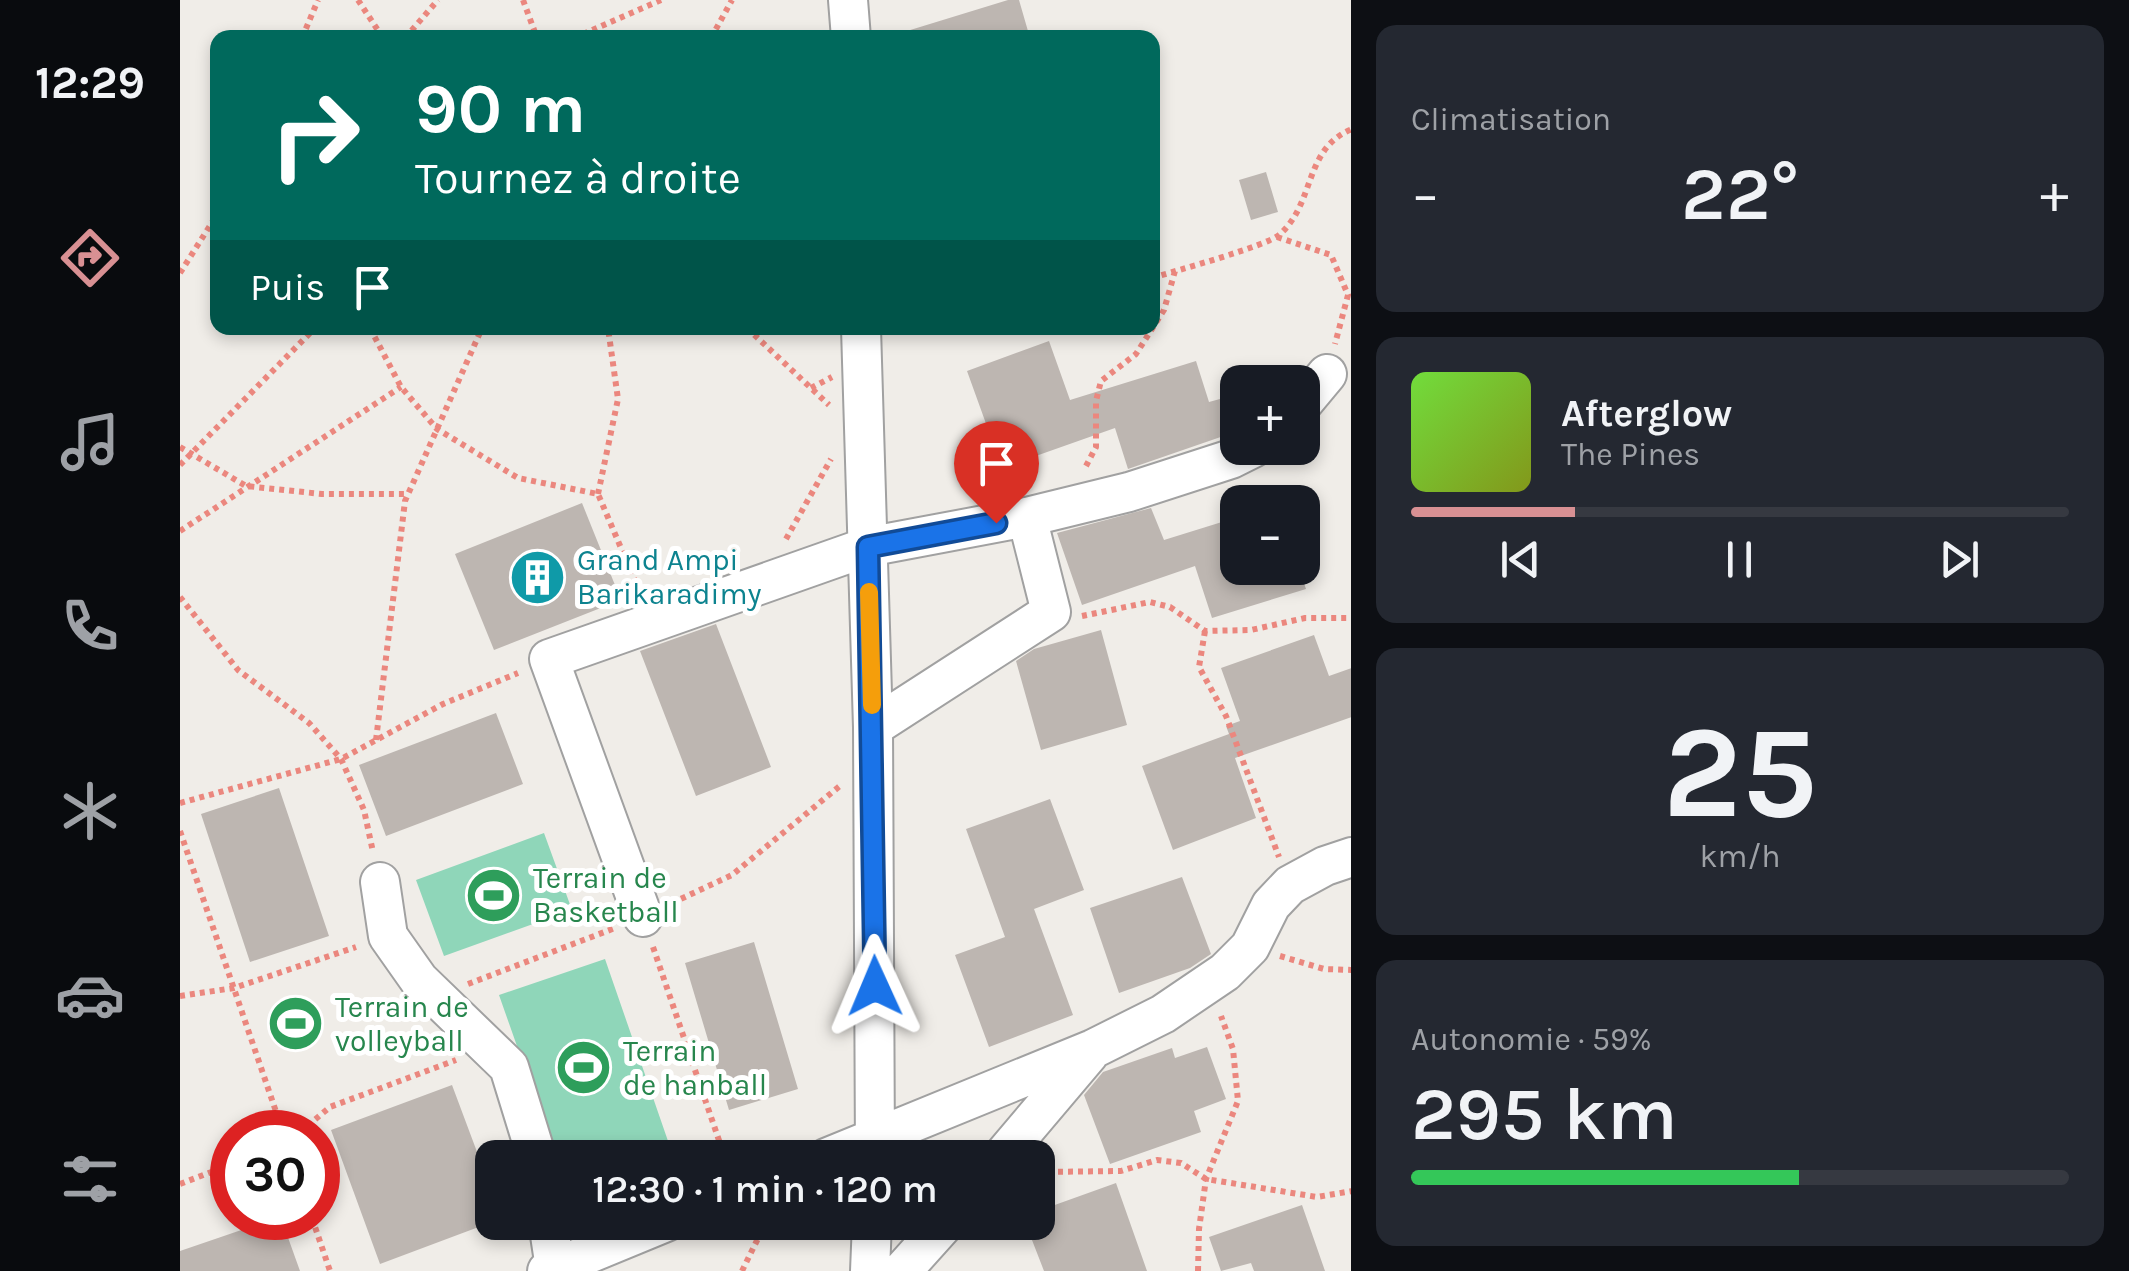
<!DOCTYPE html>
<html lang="fr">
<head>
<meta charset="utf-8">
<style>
	body { margin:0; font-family:Karla,sans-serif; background:#242831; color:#f1f3f6; height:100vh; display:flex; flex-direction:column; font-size:38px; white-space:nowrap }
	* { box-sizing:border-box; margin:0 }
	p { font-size:32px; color:#9ea1a6 }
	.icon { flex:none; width:55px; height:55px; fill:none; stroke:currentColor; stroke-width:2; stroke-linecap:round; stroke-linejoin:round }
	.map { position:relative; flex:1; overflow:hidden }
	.side { display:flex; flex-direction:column; gap:25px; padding:25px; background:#0d0f14; width:778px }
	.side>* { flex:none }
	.hud { position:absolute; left:30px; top:30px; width:950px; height:305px; border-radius:20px; box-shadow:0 5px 15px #0003; background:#00695c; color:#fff; overflow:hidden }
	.tools { position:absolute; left:1040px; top:365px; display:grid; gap:20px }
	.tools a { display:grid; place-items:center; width:100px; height:100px; border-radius:20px; background:#171b24; box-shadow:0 5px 15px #0003; font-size:50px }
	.speed { position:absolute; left:30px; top:1110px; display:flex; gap:20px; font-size:50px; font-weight:700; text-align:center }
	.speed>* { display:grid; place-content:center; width:130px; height:130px; border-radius:50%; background:#171b24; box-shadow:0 5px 15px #0003; line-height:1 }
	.speed .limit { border:15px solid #d22; background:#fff; color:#111 }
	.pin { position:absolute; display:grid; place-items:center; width:85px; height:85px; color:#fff; margin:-102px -42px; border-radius:50% 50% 50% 0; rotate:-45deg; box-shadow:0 0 10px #0007 }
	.pin .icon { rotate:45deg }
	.me { position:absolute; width:110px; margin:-55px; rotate:359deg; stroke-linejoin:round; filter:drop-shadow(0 0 8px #0008) }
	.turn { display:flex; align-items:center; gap:35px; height:210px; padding:0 40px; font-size:45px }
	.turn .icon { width:130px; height:130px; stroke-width:2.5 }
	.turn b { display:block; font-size:70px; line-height:85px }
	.then { display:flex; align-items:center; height:95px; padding:0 40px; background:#0003; gap:20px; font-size:38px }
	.big { font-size:75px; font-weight:600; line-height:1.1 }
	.side .widget { flex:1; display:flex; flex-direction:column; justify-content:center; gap:15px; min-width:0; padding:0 35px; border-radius:20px; background:#242831 }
	.side .dial { align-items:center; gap:0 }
	.dial b { font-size:130px; line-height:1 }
	.song { display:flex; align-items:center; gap:30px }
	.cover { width:120px; height:120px; border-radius:15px; background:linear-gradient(135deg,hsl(100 70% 55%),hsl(70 70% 35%)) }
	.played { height:10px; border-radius:5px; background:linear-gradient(90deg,#d89093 25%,#363941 25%) }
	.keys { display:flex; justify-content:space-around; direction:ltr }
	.heat { display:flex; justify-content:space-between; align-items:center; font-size:55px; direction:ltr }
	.charge { height:15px; border-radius:8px; background:linear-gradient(90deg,#34c759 59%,#363941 0) }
	.trip { position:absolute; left:295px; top:1140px; width:580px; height:100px; border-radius:20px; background:#171b24; box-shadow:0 5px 15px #0003; font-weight:600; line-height:100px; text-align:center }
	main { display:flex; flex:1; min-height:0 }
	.menu { display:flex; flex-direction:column; width:180px; justify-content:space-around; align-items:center; background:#090b0e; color:#9ea1a6 }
	.menu .icon { width:70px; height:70px }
	.menu .current { color:#d89093 }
	.menu b { font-size:45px; color:#f1f3f6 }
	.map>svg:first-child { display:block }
</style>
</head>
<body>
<main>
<nav class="menu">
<b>12:29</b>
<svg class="icon current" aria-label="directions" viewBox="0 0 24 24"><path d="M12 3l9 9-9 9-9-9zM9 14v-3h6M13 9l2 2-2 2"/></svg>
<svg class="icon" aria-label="music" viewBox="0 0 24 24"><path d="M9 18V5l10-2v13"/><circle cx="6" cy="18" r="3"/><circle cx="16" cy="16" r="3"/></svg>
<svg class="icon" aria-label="phone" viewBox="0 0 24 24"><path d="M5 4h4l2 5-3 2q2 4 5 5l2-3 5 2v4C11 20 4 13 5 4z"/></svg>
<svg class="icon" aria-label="climate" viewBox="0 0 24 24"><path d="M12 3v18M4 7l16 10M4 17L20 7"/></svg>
<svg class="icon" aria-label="car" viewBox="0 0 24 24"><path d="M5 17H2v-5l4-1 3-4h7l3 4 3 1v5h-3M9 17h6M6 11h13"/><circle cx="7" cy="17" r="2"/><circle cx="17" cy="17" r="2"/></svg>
<svg class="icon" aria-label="filters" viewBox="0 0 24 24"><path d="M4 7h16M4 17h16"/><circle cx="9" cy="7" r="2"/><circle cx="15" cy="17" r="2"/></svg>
</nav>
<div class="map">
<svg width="1172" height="1271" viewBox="0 0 1172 1271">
	<rect width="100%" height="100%" fill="#f0ede8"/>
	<path fill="#8fd6b9" d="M 364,833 L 392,910 L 264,956 L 236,880 Z
		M 425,959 L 488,1141 L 440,1157 L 376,1157 L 319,995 Z"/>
	<path fill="#bdb6b1" d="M 828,0 L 839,0 L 850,38 L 728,38 L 727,31 Z
		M 1086,172 L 1098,212 L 1071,220 L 1059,180 Z
		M 869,341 L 890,400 L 1016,361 L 1029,402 L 1058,394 L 1058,431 L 948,469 L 935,428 L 822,468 L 787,371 Z
		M 402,503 L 441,600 L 314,650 L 275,554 Z
		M 971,508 L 984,540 L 1058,517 L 1058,568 L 1119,568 L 1126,589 L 1032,618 L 1015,566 L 902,605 L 877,533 Z
		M 536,624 L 591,767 L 516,796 L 460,651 Z
		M 921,630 L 947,725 L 861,750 L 836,661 L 854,649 Z
		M 1134,635 L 1149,676 L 1172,668 L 1172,717 L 1055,758 L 1076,818 L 993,850 L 962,766 L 1049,734 L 1046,726 L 1060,721 L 1041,668 Z
		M 316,713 L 343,784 L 206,836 L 179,765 Z
		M 99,788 L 149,936 L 70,962 L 21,814 Z
		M 870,799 L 904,890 L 854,909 L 893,1015 L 809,1047 L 775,955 L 825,937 L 786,829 Z
		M 1002,877 L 1031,954 L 1010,968 L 939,993 L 910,908 Z
		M 574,942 L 618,1089 L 549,1110 L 505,963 Z
		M 1027,1047 L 1046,1099 L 1014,1111 L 1021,1132 L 930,1164 L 904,1095 L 923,1072 L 992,1048 L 995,1058 Z
		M 272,1085 L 312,1192 L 312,1222 L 200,1264 L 151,1130 Z
		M 936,1183 L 967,1271 L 864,1271 L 845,1222 L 858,1222 L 858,1211 Z
		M 1122,1205 L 1145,1271 L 1074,1271 L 1071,1263 L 1041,1271 L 1029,1237 Z
		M 96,1218 L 101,1218 L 120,1271 L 0,1271 L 0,1251 Z"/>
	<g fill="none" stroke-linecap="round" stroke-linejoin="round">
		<defs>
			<path id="minor" d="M 668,0 L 671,38
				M 681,328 L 693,727 L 695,1158
				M 1122,404 L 1147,374
				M 693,727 L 871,612 L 847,517
				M 200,882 L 208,936 L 239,980 L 329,1067 L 357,1158
				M 463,917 L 369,659 L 687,547 L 847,517 L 949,492 L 1051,459 L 1073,448
				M 646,1158 L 913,1049 L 983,1014 L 1045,972 L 1070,947 L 1091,905 L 1110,885 L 1145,866 L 1172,857
				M 821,1158 L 909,1054
				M 368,1222 L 375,1268
				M 367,1271 L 486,1222
				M 690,1271 L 692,1222
				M 722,1271 L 766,1222"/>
		</defs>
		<use href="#minor" stroke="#a1a1a1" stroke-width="42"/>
		<path stroke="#eb877e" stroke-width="6" stroke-dasharray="5 5" stroke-linecap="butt" d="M 178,0 L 203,38
			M 343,0 L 357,38
			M 122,38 L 138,0
			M 225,38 L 258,0
			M 394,38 L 481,0
			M 531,38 L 552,0
			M 1097,237 L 1151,255 L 1168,295 L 1155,344
			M 0,273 L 38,213
			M 972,278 C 995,271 1086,246 1099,235 C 1136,203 1123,149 1172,129
			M 190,328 L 221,387 L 257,429 L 338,478 L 418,494 L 461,595
			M 567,328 L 649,405
			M 631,388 L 652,377
			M 0,447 L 66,486 L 142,494 L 227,494
			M 0,465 L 135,328
			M 906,466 L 916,447 L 916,401 L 921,381 L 956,354 L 984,310 L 995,271
			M 418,494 L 438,399 L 428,328
			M 0,531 L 221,387
			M 606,539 L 651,459
			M 0,597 L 58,670 L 129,723 L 161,759 L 184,810 L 193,852
			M 902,616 L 970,602 L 990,607 L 1025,631 L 1071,630 L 1125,618 L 1172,618
			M 1025,631 L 1019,667 L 1046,716 L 1099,857
			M 196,740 L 225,501 L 302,328
			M 0,803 L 161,759 L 263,704 L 338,673
			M 0,831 L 103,1132
			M 492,903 L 552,875 L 661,785
			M 473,947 L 545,1158
			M 1100,956 L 1144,969 L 1172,970
			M 288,984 L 435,928
			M 0,996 L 54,988 L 176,947
			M 120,1132 L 150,1107 L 276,1060
			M 858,1172 L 941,1171 L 977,1160 L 1001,1163 L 1026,1179 L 1137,1197 L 1172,1191
			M 0,1184 L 52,1164
			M 132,1218 L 150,1271
			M 562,1271 L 586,1222
			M 1018,1271 L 1019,1229 L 1026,1179 L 1058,1101 L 1053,1049 L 1041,1016"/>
		<use href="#minor" stroke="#fff" stroke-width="38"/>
	</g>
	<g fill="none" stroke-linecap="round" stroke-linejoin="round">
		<defs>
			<path id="route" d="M 695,986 L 688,547 L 816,523"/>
		</defs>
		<use href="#route" stroke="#114b97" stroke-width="25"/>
		<use href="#route" stroke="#1a73e8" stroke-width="18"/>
		<path stroke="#f59e0b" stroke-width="18" d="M 689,592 L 692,705"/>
	</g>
	<defs>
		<symbol id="building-disc" viewBox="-11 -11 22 22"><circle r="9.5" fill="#0f9aa8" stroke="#fff"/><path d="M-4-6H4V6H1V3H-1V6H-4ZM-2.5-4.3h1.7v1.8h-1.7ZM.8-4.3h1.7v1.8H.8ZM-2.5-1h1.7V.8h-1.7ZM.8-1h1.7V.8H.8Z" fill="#fff"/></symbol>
		<symbol id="stadium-disc" viewBox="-11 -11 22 22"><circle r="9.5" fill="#2e9e5b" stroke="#fff"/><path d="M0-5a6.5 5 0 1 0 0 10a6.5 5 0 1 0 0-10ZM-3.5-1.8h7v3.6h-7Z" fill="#fff"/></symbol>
	</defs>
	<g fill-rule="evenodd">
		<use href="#building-disc" x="326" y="546" width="63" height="63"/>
		<use href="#stadium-disc" x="282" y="864" width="63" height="63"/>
		<use href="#stadium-disc" x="84" y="992" width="63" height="63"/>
		<use href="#stadium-disc" x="372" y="1036" width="63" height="63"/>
	</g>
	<g text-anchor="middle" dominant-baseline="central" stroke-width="10" stroke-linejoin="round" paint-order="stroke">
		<g font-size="30" fill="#0d838f" stroke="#fff" text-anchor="start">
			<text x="397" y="560">Grand Ampi<tspan x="397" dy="34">Barikaradimy</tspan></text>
		</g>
		<g font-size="30" fill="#27864d" stroke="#fff" text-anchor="start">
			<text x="353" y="878">Terrain de<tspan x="353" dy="34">Basketball</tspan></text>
			<text x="155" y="1007">Terrain de<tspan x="155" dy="34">volleyball</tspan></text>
			<text x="443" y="1051">Terrain<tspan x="443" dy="34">de hanball</tspan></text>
		</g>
	</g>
</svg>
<div class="tools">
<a>+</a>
<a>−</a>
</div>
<div class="speed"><div class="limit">30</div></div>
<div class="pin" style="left:816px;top:523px;background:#d93025"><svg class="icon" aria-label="arrive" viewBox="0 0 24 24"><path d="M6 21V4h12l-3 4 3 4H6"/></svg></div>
<svg class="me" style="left:695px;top:986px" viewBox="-20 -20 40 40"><path d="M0-17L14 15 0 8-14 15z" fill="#1a73e8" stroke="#fff" stroke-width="4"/></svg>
<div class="trip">12:30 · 1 min · 120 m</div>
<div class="hud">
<div class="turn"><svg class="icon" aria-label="right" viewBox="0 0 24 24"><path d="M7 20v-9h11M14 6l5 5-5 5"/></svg><div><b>90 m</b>Tournez à droite</div></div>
<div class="then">Puis<svg class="icon" aria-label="arrive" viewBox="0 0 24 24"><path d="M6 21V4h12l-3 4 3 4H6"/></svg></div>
</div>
</div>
<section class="side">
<div class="widget"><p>Climatisation</p>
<div class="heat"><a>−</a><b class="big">22°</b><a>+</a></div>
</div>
<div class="widget">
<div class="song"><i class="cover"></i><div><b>Afterglow</b><p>The Pines</p></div></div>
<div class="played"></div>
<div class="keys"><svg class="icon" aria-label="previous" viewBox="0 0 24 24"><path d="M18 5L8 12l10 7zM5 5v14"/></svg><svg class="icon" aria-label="pause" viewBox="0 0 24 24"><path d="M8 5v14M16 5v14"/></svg><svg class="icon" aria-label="next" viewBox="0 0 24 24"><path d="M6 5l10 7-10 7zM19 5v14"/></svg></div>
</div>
<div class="widget dial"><b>25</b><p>km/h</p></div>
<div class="widget"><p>Autonomie · 59%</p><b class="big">295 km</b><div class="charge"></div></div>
</section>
</main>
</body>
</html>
